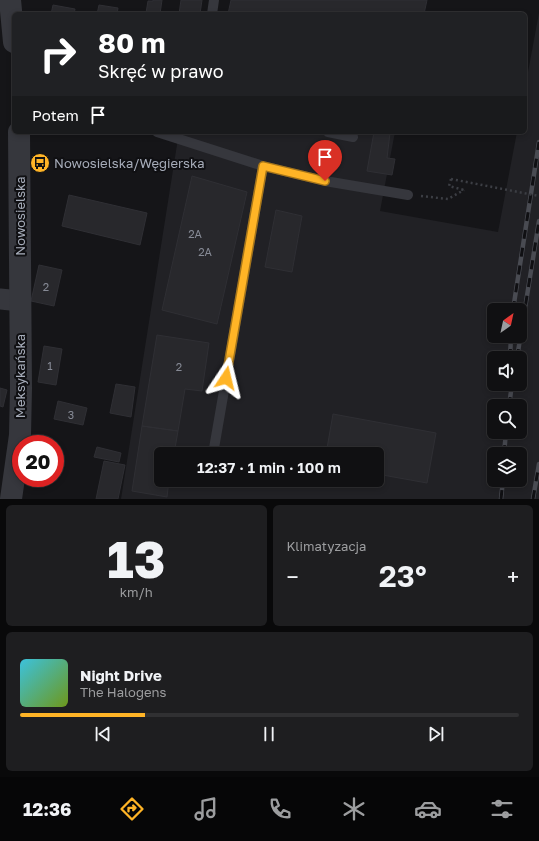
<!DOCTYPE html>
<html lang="pl">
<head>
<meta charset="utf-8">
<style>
	body { margin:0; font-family:"Golos Text",sans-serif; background:#1e1e20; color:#f1f3f6; height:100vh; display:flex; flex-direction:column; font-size:15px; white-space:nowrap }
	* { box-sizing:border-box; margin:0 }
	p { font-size:13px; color:#9c9d9f }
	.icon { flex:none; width:22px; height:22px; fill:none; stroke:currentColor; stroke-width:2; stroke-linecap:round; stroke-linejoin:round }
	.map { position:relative; height:499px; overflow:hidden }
	.sheet { display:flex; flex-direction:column; gap:6px; padding:6px; background:#09090a; flex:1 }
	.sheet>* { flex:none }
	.hud { position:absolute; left:12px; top:12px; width:515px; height:122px; border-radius:6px; box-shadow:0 2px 6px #0003,0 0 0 1px #303032; background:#202124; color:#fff; overflow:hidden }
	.needle { width:26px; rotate:33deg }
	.fabs { position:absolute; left:487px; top:303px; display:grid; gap:8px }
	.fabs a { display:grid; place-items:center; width:40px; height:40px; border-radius:6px; background:#101012; box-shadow:0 2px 6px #0003,0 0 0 1px #303032; font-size:20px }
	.speed { position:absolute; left:12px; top:435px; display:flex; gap:8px; font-size:20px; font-weight:700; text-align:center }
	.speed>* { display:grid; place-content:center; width:52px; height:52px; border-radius:50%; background:#101012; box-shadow:0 2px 6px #0003,0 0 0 1px #303032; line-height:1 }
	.speed .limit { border:6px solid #d22; background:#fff; color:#111 }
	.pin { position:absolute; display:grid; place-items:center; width:34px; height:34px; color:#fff; margin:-41px -17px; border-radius:50% 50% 50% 0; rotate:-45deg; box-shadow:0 0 4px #0007 }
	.pin .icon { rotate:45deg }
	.me { position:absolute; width:44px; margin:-22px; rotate:10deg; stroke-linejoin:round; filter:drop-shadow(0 0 3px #0008) }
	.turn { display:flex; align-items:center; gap:14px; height:84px; padding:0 20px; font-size:18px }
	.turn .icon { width:52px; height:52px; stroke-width:2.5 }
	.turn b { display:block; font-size:28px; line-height:34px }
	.then { display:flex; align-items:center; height:38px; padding:0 20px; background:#0003; gap:8px; font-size:15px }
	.big { font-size:30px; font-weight:600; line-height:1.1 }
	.sheet .widget { flex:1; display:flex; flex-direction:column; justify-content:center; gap:6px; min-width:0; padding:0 14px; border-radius:6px; background:#1e1e20 }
	.sheet .dial { align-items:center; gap:0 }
	.dial b { font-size:52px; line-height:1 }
	.song { display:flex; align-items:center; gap:12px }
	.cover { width:48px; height:48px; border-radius:6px; background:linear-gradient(135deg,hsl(190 70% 55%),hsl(80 70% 35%)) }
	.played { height:4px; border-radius:2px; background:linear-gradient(90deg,#ffb426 25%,#303032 25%) }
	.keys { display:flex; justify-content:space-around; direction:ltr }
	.heat { display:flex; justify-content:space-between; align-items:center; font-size:22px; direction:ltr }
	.sheet .tiles { flex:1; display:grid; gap:6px; grid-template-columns:1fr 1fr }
	.widget:last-child { grid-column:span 2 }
	.trip { position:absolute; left:154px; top:447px; width:230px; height:40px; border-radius:6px; background:#101012; box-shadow:0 2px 6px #0003,0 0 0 1px #303032; font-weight:600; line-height:40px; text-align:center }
	.tab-bar { display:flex; height:64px; justify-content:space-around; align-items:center; background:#060607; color:#9c9d9f }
	.tab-bar .icon { width:28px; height:28px }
	.tab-bar .on { color:#ffb426 }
	.tab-bar b { font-size:18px; color:#f1f3f6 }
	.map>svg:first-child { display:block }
</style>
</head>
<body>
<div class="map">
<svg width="539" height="499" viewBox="0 0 539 499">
	<rect width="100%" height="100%" fill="#151518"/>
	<path fill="#212125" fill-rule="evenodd" d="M 539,13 L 539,499 L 121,499 L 179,132 L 395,132 L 380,211 L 498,232 L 517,132 L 525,132 L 525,88 ZM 494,310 L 520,310 L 520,336 L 494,336 ZM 494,358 L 520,358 L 520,384 L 494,384 ZM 494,406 L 520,406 L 520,432 L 494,432 ZM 161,454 L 377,454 L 377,480 L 161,480 ZM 494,454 L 520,454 L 520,480 L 494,480 Z"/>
	<path fill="#28282c" stroke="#2f2f34" d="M 153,0 L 162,0 L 160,14 L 146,13 L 148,1 L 153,1 Z
		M 181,0 L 202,0 L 200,14 L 179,14 Z
		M 231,0 L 427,0 L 424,14 L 228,14 Z
		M 53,5 L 75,9 L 74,14 L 51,14 Z
		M 99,5 L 118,8 L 117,14 L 97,14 Z
		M 374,132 L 395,132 L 395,134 L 390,133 L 387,158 L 395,159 L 392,175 L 367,171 Z
		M 192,176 L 247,192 L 217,324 L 162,310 Z
		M 69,195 L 147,213 L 140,245 L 62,226 Z
		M 276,210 L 302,216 L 292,272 L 265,267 Z
		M 39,265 L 62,270 L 54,306 L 31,301 Z
		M 157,335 L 209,343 L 202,391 L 185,389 L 178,431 L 142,426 Z
		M 44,346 L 62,349 L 56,385 L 38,382 Z
		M 116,384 L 135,387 L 131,417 L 110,413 Z
		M 0,388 L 7,390 L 3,407 L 0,406 Z
		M 58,401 L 87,408 L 83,425 L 54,419 Z
		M 333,414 L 436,433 L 427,483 L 377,474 L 377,454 L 326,454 Z
		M 142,426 L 178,431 L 174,454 L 161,454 L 161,480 L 169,480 L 167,497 L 132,491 Z
		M 97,447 L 121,453 L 119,462 L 94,457 Z
		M 104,461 L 125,465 L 118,499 L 96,499 Z"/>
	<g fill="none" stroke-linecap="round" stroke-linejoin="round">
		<path stroke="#3c3e44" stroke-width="2.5" stroke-dasharray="2 3" stroke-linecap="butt" d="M 451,179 L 449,186 L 464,190
			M 421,196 L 448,199 L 464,190"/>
		<path stroke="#36373d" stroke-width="10" d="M 212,14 L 214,0
			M 157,132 L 263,166 L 325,181 L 408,195
			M 328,132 L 353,137
			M 213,454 L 263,166"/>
		<path stroke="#36373d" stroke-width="21" d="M 0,299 L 20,301"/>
		<path stroke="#36373d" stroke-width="22" d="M 10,0 L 14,42
			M 11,499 L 20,435 L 21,388 L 19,132"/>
		<defs>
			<path id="rail" d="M 513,310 L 539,142
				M 510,358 L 511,336
				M 517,358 L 539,221
				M 509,406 L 512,384
				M 504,454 L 506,432
				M 501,499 L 503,480
				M 533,499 L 539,464"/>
		</defs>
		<use href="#rail" stroke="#494b52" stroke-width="4.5"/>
		<use href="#rail" stroke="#101013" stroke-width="3" stroke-dasharray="9" stroke-linecap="butt"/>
		<path stroke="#3c3e44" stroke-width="2.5" stroke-dasharray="2 3" stroke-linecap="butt" d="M 451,179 L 539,196"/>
	</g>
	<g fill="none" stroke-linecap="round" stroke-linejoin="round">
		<defs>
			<path id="route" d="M 226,378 L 263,166 L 325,181"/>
		</defs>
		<use href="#route" stroke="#a67519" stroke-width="10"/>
		<use href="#route" stroke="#ffb426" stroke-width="7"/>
	</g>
	<defs>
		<symbol id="bus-disc" viewBox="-11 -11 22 22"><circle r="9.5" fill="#ffb426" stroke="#101013"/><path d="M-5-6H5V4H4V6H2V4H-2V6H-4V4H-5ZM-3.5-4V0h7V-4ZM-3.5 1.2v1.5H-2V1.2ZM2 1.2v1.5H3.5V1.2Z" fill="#111"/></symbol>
	</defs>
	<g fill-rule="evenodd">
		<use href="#bus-disc" x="29" y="152" width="22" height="22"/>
	</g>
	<g text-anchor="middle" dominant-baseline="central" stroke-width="4" stroke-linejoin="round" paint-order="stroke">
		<g font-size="11" fill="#868a95">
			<text x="195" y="233">2A</text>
			<text x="205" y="251">2A</text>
			<text x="46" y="286">2</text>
			<text x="50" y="365">1</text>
			<text x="179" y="366">2</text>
			<text x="71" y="414">3</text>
		</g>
		<g font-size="13" fill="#a6acb9" stroke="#101013" text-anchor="start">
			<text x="54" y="163">Nowosielska/Węgierska</text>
		</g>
		<g font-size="13" fill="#a6acb9" stroke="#101013">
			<text transform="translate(20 216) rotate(-90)">Nowosielska</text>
			<text transform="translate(20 376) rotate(-90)">Meksykańska</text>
		</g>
	</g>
</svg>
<div class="fabs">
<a><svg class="needle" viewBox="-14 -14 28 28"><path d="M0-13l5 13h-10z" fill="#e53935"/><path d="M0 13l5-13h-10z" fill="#9c9d9f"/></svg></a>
<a><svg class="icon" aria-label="sound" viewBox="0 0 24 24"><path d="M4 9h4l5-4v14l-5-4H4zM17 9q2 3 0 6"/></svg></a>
<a><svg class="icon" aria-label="search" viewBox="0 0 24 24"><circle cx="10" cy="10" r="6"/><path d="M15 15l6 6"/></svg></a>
<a><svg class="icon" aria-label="layers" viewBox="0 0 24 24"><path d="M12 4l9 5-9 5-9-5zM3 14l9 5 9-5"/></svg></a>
</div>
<div class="speed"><div class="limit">20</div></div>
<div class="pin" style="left:325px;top:181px;background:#d93025"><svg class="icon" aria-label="arrive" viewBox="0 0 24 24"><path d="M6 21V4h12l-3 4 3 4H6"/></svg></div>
<svg class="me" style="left:226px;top:378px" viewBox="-20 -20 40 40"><path d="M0-17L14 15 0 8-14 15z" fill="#ffb426" stroke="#fff" stroke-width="4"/></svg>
<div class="trip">12:37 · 1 min · 100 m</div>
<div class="hud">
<div class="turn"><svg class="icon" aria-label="right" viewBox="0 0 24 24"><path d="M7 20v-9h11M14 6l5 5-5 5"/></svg><div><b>80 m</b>Skręć w prawo</div></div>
<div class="then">Potem<svg class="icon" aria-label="arrive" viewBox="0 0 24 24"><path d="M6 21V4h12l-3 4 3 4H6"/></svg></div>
</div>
</div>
<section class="sheet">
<div class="tiles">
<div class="widget dial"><b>13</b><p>km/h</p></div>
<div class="widget"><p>Klimatyzacja</p>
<div class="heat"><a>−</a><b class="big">23°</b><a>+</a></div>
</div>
<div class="widget">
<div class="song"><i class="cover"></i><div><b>Night Drive</b><p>The Halogens</p></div></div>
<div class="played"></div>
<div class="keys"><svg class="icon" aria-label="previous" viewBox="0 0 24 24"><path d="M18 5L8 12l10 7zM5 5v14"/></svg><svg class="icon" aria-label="pause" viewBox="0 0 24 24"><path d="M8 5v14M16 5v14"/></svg><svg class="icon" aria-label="next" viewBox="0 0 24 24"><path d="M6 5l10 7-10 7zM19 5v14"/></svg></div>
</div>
</div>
</section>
<nav class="tab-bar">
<b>12:36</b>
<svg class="icon on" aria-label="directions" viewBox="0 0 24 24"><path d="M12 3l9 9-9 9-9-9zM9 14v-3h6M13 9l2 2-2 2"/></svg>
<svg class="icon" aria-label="music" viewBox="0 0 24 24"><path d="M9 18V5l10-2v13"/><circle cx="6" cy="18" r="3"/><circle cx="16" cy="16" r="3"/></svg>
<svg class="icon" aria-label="phone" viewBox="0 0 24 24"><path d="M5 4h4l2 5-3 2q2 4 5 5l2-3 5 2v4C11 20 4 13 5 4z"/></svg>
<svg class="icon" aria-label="climate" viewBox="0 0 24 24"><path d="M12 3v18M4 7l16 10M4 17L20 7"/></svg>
<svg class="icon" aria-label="car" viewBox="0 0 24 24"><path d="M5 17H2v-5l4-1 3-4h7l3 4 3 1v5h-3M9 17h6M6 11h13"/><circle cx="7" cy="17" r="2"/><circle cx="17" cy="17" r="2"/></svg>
<svg class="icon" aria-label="filters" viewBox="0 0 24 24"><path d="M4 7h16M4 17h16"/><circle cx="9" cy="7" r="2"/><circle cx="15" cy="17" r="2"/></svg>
</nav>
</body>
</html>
